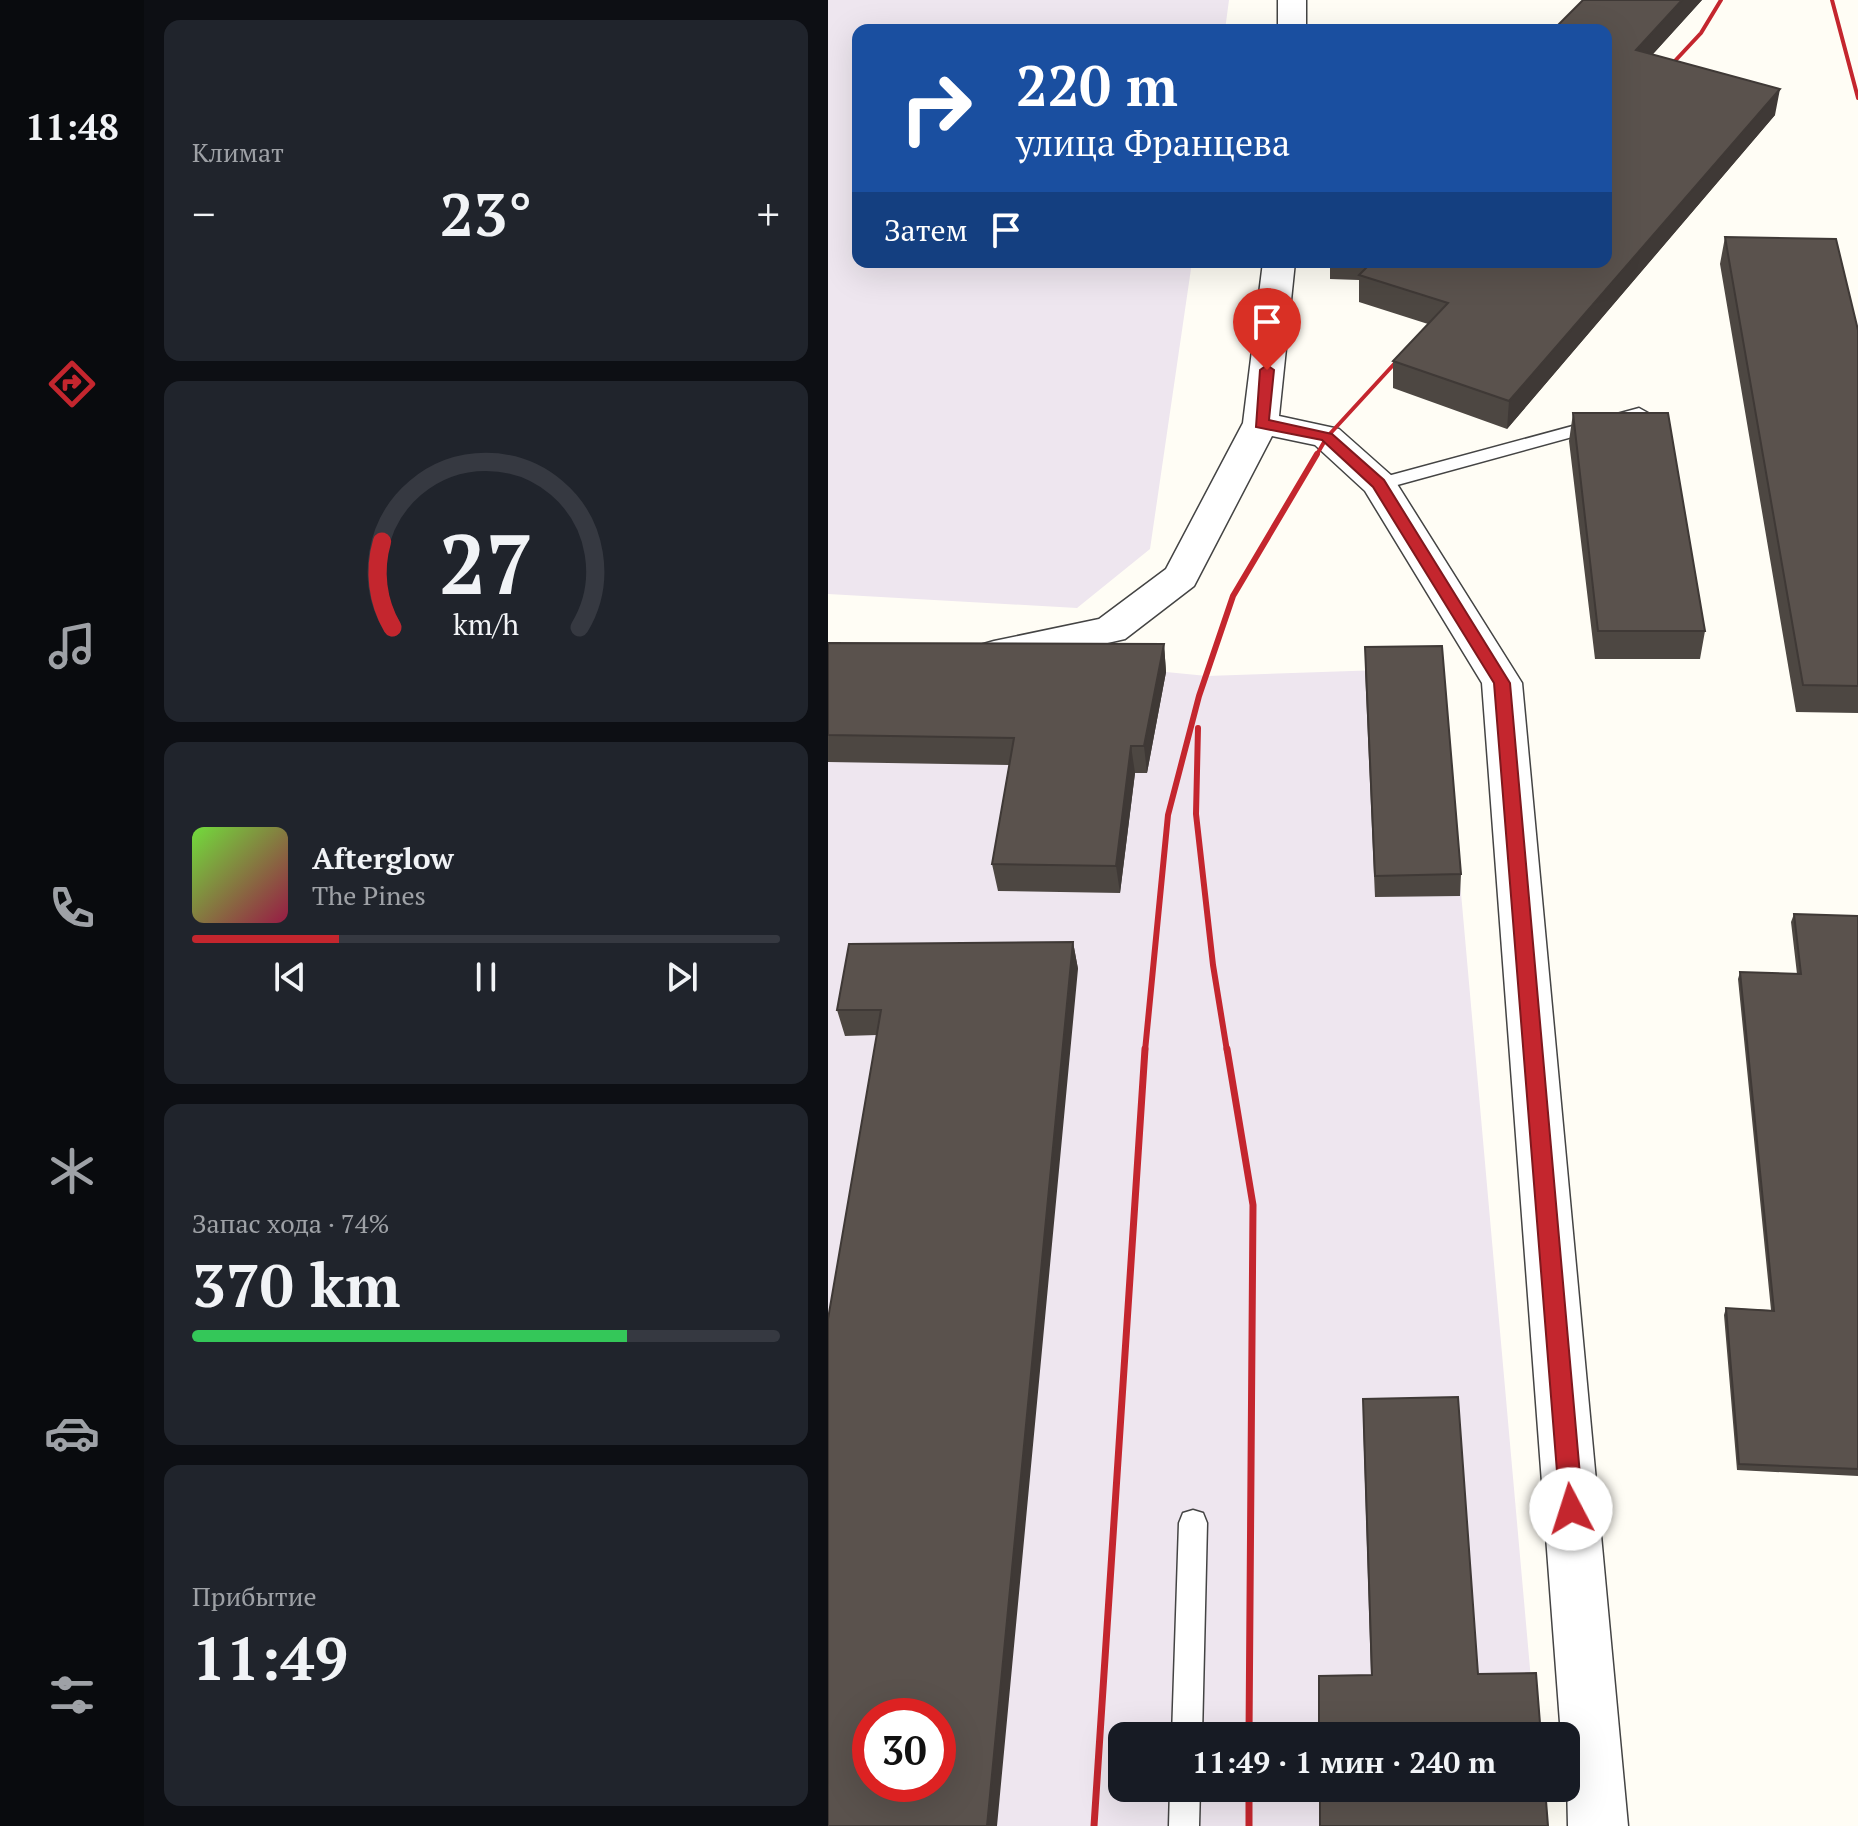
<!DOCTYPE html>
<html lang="ru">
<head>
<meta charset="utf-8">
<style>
	body { margin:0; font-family:"PT Serif",serif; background:#20242c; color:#f1f3f6; height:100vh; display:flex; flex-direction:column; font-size:30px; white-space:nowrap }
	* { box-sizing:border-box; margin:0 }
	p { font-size:26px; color:#9ea1a6 }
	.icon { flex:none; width:44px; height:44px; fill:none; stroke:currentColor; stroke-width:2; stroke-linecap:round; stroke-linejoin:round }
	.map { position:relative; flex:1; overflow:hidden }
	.side { display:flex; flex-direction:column; gap:20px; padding:20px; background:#0d0f14; width:684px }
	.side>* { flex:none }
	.guide { position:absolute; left:24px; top:24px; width:760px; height:244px; border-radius:16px; box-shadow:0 8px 32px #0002; background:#1a4fa0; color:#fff; overflow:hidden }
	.speed { position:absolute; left:24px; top:1698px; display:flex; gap:16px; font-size:40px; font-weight:700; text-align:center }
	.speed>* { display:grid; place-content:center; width:104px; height:104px; border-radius:50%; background:#171b24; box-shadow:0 8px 32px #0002; line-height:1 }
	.speed .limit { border:12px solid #d22; background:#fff; color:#111 }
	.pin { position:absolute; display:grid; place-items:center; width:68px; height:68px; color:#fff; margin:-82px -34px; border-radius:50% 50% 50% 0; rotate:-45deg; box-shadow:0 0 8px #0007 }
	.pin .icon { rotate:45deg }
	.me { position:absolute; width:88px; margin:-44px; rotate:355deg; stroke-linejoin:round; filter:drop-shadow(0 0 6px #0008) }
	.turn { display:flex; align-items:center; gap:28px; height:168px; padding:0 32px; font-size:36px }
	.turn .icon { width:104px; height:104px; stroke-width:2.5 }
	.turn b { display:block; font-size:56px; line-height:68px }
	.then { display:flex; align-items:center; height:76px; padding:0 32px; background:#0003; gap:16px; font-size:30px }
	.big { font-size:60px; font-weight:700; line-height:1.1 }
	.side .tile { flex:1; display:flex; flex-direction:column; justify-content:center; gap:12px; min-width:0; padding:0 28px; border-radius:16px; background:#20242c }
	.side .dial { align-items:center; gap:0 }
	.dial svg { height:208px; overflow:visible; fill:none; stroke:#363941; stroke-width:7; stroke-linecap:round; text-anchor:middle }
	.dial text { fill:#f1f3f6; stroke:none }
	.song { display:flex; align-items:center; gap:24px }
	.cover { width:96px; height:96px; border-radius:12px; background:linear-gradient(135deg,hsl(100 70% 55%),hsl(340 70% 35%)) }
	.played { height:8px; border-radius:4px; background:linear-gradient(90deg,#c4262e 25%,#363941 25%) }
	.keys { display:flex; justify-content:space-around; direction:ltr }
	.heat { display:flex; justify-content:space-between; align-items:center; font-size:44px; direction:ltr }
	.charge { height:12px; border-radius:6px; background:linear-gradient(90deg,#34c759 74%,#363941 0) }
	.trip { position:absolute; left:280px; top:1722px; width:472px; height:80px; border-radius:16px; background:#171b24; box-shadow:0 8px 32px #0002; font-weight:700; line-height:80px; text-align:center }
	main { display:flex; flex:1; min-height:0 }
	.menu { display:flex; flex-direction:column; width:144px; justify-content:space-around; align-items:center; background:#090b0e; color:#9ea1a6 }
	.menu .icon { width:56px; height:56px }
	.menu .selected { color:#c4262e }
	.menu b { font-size:36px; color:#f1f3f6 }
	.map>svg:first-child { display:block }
</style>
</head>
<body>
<main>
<nav class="menu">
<b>11:48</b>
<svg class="icon selected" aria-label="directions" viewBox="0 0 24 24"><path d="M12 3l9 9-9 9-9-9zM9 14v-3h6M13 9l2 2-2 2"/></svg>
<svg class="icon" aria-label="music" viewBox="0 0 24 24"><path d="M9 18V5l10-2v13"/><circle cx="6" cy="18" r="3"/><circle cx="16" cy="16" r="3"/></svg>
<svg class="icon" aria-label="phone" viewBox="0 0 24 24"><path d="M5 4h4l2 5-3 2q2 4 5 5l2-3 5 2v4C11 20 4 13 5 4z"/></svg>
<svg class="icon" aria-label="climate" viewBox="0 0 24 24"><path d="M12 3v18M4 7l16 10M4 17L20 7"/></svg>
<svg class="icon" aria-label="car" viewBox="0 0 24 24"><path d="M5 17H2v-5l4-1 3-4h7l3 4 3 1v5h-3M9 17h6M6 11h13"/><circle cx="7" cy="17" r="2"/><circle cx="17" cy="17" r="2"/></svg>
<svg class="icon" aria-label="filters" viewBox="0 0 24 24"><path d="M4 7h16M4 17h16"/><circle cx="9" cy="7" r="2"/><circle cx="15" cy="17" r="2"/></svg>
</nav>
<section class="side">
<div class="tile"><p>Климат</p>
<div class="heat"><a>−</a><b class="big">23°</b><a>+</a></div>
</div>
<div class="tile dial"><svg viewBox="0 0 100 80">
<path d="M14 69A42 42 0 1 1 86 69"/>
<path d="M14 69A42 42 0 0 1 10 36" stroke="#c4262e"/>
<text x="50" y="56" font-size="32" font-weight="700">27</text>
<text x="50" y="72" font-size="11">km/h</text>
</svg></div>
<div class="tile">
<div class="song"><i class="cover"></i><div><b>Afterglow</b><p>The Pines</p></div></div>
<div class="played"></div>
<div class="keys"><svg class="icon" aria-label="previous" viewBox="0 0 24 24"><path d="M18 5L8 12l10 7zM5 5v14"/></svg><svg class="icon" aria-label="pause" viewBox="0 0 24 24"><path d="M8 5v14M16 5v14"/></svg><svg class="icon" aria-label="next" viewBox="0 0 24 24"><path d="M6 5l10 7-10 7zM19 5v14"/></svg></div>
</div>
<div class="tile"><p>Запас хода · 74%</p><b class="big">370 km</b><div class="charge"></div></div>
<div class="tile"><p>Прибытие</p><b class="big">11:49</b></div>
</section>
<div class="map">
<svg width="1030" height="1826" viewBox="0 0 1030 1826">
	<rect width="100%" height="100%" fill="#fffdf5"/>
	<path fill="#eee6ef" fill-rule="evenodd" d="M 0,0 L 401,0 L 397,30 L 30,30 L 30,262 L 364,262 L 322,549 L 249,608 L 0,594 Z
		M 613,668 L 708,1736 L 294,1736 L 294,1788 L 711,1788 L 714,1826 L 0,1826 L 0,670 L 338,672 L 379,676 ZM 42,1716 L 110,1716 L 110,1784 L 42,1784 Z"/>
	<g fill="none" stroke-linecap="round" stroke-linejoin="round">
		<defs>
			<path id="service" d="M 811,408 L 820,413 L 817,417 L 551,490 L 542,484 L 545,480 Z
				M 365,1510 L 375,1513 L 379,1523 L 374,1736 L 344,1736 L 351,1523 L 355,1513 Z
				M 342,1788 L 372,1788 L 371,1826 L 341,1826 Z"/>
			<path id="minor" d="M 450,0 L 478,0 L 478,30 L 450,30 Z
				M 435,262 L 467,262 L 451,416 L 511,429 L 564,476 L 694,683 L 800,1826 L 740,1826 L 738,1736 L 733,1736 L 654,683 L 537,491 L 487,445 L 444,436 L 366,586 L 297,639 L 166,669 L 152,665 L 146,655 L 152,645 L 166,641 L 271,619 L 338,569 L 415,423 Z"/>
		</defs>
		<use href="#service" stroke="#444" stroke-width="3"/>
		<use href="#minor" stroke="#444" stroke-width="3"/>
		<use href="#service" fill="#fff" fill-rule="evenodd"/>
		<use href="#minor" fill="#fff" fill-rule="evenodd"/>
		<path stroke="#c4262e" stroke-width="4" d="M 1004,0 L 1030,98
			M 831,78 L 873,33 L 893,0
			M 488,456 L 499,437 L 579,350"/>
		<path stroke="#c4262e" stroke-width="6" d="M 370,728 L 368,814 L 385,965 L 399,1051
			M 317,1051 L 340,815 L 371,696 L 405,596 L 489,454"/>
		<path stroke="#c4262e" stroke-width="7" d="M 399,1049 L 425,1205 L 421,1736
			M 421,1788 L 421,1826
			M 266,1826 L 317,1049"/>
	</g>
	<path fill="#4d4742" d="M 755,0 L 874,0 L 825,54 L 947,115 L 679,429 L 565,388 L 565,361 L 600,324 L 531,302 L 531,280 L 502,279 L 502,262 L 778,262 Z
		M 897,237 L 1030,330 L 1030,713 L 968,712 L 892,264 Z
		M 745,413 L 877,631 L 872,659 L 767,659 L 741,441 Z
		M 0,643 L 336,644 L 338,672 L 319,773 L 307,773 L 292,893 L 170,891 L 164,864 L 181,765 L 0,762 Z
		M 537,647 L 633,874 L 632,896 L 547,897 L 537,669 Z
		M 966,914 L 1030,916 L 1030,1476 L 909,1470 L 896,1315 L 898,1308 L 943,1310 L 910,979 L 912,972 L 969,974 L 963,922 Z
		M 245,942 L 250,969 L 49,1035 L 17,1036 L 9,1010 Z
		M 535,1399 L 650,1674 L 543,1675 L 535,1420 Z"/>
	<path fill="#3f3936" d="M 854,0 L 874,0 L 805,76 L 808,50 Z
		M 952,89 L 947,115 L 679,429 L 681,401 Z
		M 336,644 L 338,672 L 319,773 L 316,746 Z
		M 303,746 L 307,773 L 292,893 L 288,866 Z
		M 245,942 L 250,969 L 169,1826 L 159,1826 Z"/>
	<path fill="#5a524d" stroke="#3f3936" stroke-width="2" fill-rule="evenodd" d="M 755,0 L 854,0 L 808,50 L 952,89 L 681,401 L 565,361 L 620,303 L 531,275 L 544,262 L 778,262 L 778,30 L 725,30 Z
		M 512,28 L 549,29 L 549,30 L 511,30 Z
		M 897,237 L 1008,239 L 1030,330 L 1030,686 L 975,685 Z
		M 745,413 L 840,413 L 877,631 L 770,631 Z
		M 0,643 L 336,644 L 316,746 L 303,746 L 288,866 L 164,864 L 186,738 L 0,735 Z
		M 614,646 L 633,874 L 547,876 L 537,647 Z
		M 966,914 L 1030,916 L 1030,1469 L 911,1464 L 898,1308 L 946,1311 L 912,972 L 973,974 Z
		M 245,942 L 159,1826 L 0,1826 L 0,1319 L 53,1010 L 9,1010 L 21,944 ZM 42,1716 L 110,1716 L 110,1784 L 42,1784 Z
		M 630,1397 L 650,1674 L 708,1673 L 713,1736 L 491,1736 L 491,1676 L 544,1675 L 535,1399 Z
		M 492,1788 L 717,1788 L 720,1826 L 492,1826 Z"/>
	<path fill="#c4262e" stroke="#7f191e" stroke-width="2" d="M 439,365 L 446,370 L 441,420 L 504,434 L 556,480 L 682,683 L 755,1509 L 751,1516 L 743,1520 L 735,1516 L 732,1509 L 666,683 L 545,487 L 494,440 L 428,427 L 432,370 Z"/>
</svg>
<div class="speed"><div class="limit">30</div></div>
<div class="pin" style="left:439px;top:370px;background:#d93025"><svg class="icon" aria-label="arrive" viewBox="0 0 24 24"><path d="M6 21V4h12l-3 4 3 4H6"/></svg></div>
<svg class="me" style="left:743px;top:1509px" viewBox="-20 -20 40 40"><circle r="19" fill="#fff"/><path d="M0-13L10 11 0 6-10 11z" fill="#c4262e"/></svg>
<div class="trip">11:49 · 1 мин · 240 m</div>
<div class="guide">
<div class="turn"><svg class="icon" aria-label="right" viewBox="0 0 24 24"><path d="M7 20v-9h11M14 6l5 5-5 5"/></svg><div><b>220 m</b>улица Францева</div></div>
<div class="then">Затем<svg class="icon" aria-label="arrive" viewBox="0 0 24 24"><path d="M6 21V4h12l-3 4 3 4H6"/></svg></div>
</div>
</div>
</main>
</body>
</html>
